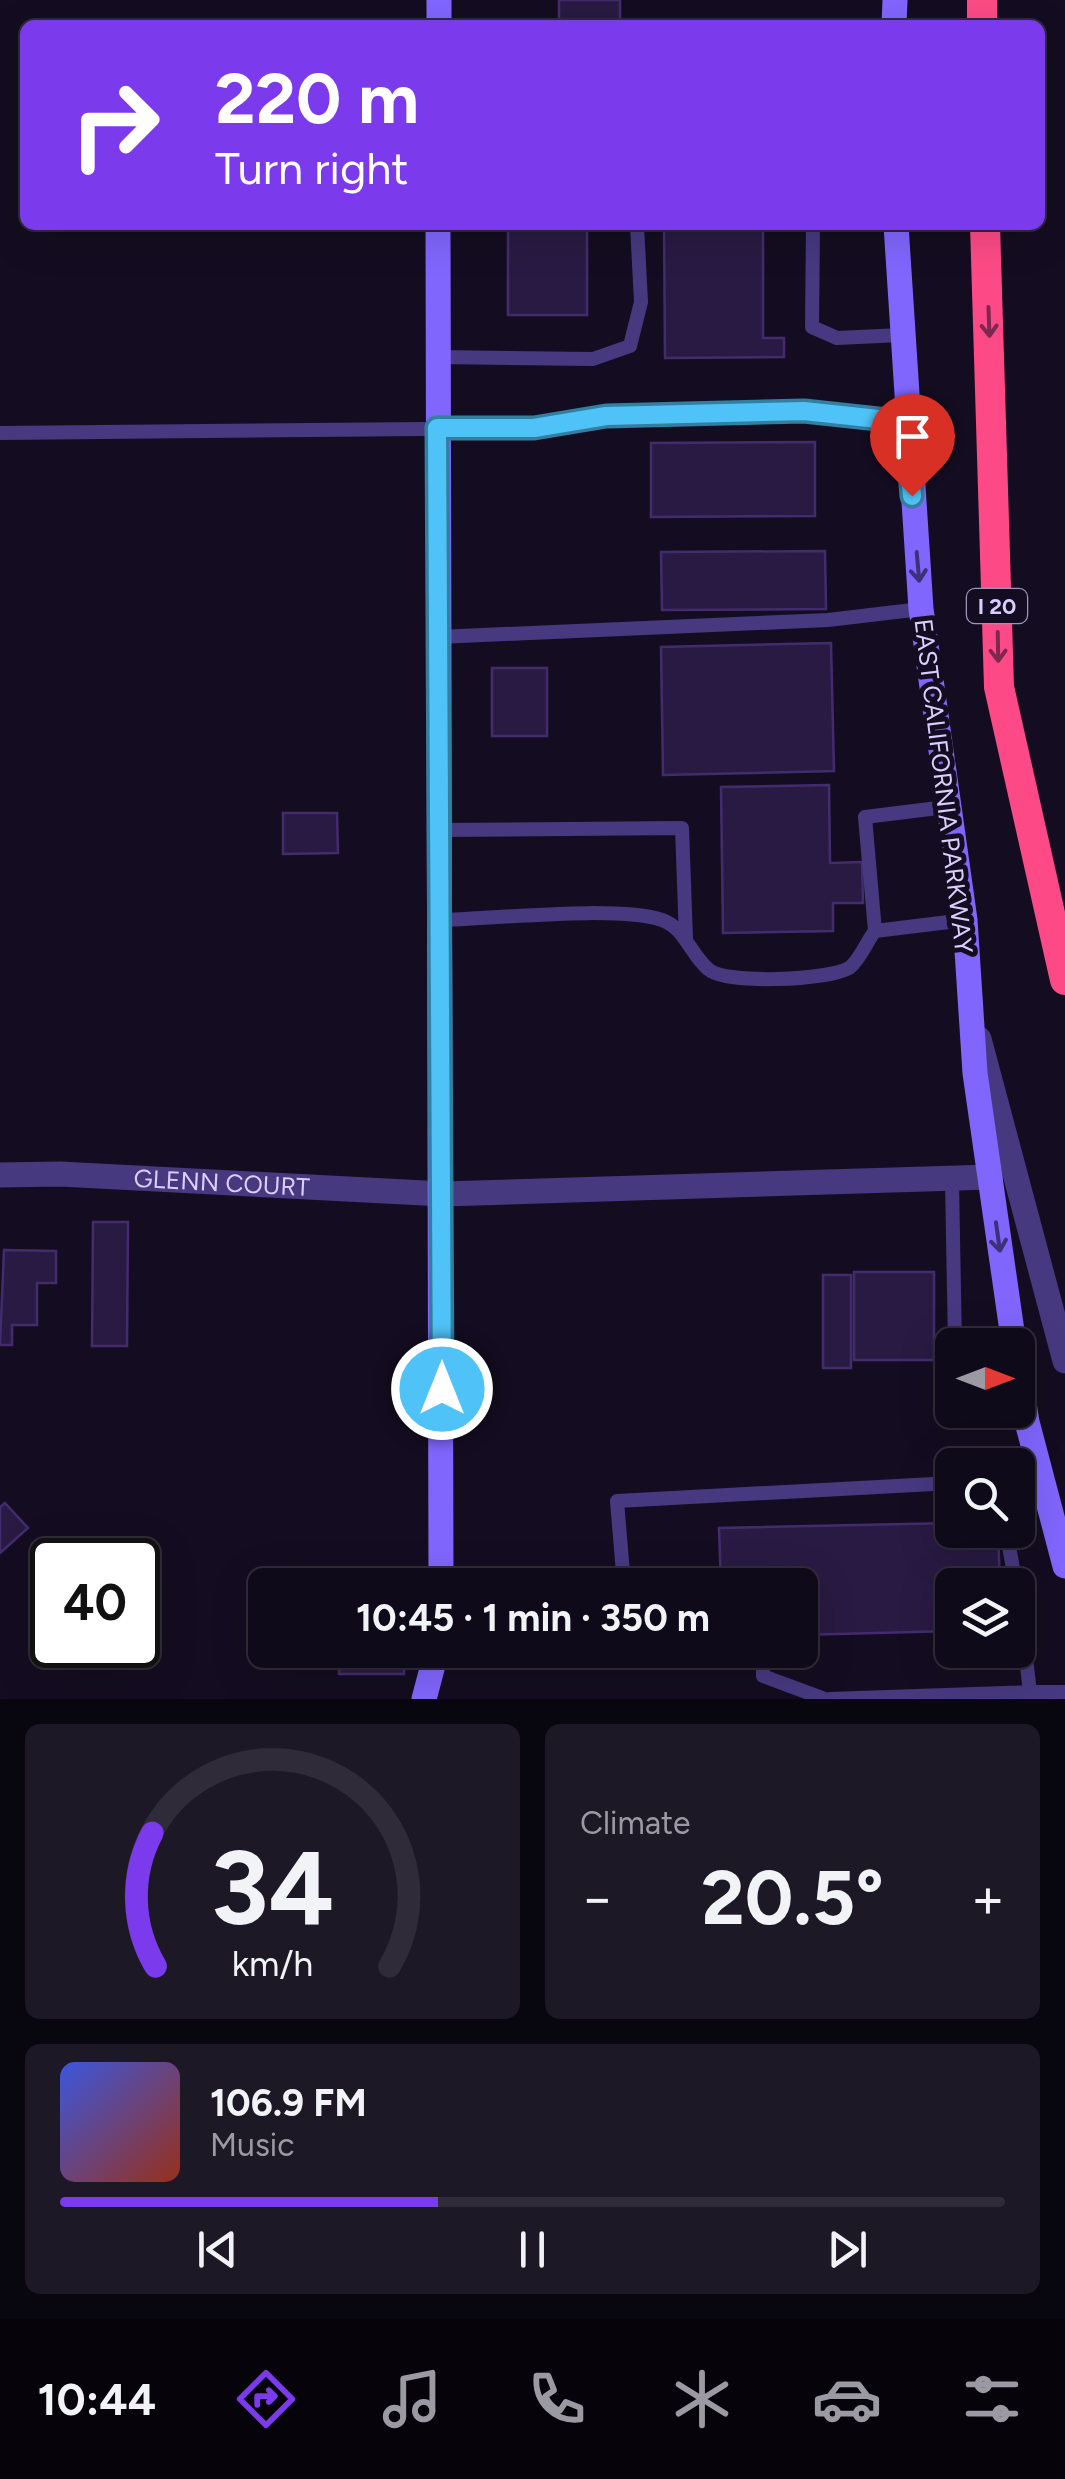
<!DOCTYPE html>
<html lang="en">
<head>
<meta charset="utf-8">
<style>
	body { margin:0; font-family:Figtree,sans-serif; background:#1d1826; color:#f1f3f6; height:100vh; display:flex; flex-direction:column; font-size:38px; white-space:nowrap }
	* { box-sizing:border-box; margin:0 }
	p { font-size:32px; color:#9b9aa2 }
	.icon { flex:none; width:55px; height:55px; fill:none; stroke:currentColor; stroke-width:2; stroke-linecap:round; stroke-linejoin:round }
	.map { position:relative; height:1699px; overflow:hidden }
	.panel { display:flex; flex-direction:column; gap:25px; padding:25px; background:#08060e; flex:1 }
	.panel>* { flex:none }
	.hud { position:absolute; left:20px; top:20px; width:1025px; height:210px; border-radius:15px; box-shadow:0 10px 40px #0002,0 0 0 2px #2f2b38; background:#7c3aed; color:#fff; overflow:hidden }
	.needle { width:65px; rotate:90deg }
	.controls { position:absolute; left:935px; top:1328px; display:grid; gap:20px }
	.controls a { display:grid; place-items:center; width:100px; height:100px; border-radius:15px; background:#0f0a19; box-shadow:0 10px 40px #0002,0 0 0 2px #2f2b38; font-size:50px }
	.speed { position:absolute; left:30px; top:1538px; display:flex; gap:20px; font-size:50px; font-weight:700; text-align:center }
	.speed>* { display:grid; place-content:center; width:130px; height:130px; border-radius:50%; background:#0f0a19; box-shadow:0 10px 40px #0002,0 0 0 2px #2f2b38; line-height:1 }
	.speed .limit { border:5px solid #111; border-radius:15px; background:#fff; color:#111 }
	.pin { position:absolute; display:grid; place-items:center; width:85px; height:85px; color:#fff; margin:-102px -42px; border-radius:50% 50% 50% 0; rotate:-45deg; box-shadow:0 0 10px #0007 }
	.pin .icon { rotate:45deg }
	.me { position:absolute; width:110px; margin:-55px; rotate:0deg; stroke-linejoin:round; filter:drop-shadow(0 0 8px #0008) }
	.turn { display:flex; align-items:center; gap:35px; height:210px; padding:0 30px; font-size:45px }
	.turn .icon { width:130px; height:130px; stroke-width:2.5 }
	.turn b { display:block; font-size:70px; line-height:85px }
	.big { font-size:75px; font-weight:700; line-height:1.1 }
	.panel .card { flex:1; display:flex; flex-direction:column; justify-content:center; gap:15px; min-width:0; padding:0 35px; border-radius:15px; background:#1d1826 }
	.panel .dial { align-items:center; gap:0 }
	.dial svg { height:260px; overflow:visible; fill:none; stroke:#2f2b38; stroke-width:7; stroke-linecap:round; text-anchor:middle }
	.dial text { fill:#f1f3f6; stroke:none }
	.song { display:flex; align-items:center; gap:30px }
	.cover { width:120px; height:120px; border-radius:15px; background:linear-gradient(135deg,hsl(230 70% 55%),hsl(10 70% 35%)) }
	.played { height:10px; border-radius:5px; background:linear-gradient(90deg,#7c3aed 40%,#2f2b38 40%) }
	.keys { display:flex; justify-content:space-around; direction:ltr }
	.heat { display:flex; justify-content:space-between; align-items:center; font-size:55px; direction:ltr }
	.panel .tiles { flex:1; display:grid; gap:25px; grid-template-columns:1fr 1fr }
	.card:last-child { grid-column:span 2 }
	.trip { position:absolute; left:248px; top:1568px; width:570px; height:100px; border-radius:15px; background:#0f0a19; box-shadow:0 10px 40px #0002,0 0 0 2px #2f2b38; font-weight:700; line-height:100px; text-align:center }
	.tab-bar { display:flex; height:160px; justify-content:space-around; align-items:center; background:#06040a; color:#9b9aa2 }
	.tab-bar .icon { width:70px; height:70px }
	.tab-bar .selected { color:#7c3aed }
	.tab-bar b { font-size:45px; color:#f1f3f6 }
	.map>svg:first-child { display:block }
</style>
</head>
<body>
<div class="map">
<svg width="1065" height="1699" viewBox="0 0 1065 1699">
	<rect width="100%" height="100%" fill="#140d21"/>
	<path fill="#281a42" stroke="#432c6e" stroke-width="2.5" d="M 559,0 L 620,0 L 620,25 L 559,25 Z
		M 508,225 L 587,225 L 587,315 L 508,315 Z
		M 664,225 L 763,225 L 763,338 L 784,338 L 784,357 L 665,358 Z
		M 815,442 L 815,516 L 651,517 L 651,443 Z
		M 825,551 L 826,609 L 662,610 L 661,552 Z
		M 831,643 L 834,771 L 663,775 L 661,647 Z
		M 492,668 L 547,668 L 547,736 L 492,736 Z
		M 829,785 L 830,863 L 862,862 L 863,903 L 833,903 L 833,931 L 723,933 L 721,787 Z
		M 283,813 L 337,813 L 338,853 L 283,854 Z
		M 93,1222 L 128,1222 L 127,1346 L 92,1346 Z
		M 4,1250 L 56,1251 L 56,1283 L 37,1283 L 37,1325 L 12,1325 L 12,1345 L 0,1345 Z
		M 854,1272 L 934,1272 L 934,1360 L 854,1360 Z
		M 823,1275 L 851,1275 L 851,1368 L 823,1368 Z
		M 5,1503 L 28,1528 L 0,1553 L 0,1507 Z
		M 952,1523 L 952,1530 L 998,1530 L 1000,1585 L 952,1585 L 952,1631 L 800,1635 L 800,1585 L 721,1585 L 719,1528 Z
		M 339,1650 L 404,1650 L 404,1674 L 339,1674 Z"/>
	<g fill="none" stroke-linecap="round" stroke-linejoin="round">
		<path stroke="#463980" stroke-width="14" d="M 813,225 L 812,327 L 837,338 L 901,335
			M 438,357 L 593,359 L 630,346 L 641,302 L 637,225
			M 0,433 L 533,428 C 657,407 782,409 906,422
			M 438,637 L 828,620 L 921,609
			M 440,830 L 682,828 L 686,939
			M 441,920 C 493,919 617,905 662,920 C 684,927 691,955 708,969 C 725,985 829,980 849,968 C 859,961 867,941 875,931 L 965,920
			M 875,931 L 865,817 L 946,807
			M 952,1181 L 955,1345
			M 1006,1530 L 1016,1585
			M 624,1585 L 617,1501 L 952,1483
			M 1018,1592 L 1030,1692 L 1065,1692
			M 763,1650 L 763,1676 L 825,1699
			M 830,1699 L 1030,1692"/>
		<g stroke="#463980" stroke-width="25">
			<path d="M 979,1039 L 1065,1361"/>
			<path id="s1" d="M 0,1175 L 60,1174 L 443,1194 L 990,1177"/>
		</g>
		<path stroke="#8066fd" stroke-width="25" d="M 439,25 L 439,0
			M 894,25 L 895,0
			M 438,225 L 441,1585
			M 896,225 L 921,609 L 965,920 L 975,1073 L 1014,1345
			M 1018,1367 L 1027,1422 L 1065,1566
			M 424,1699 L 437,1650"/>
		<path stroke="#fd4a86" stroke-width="30" d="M 982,25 L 982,0
			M 985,225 L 999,687 L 1065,980"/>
	</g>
	<defs><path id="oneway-shaft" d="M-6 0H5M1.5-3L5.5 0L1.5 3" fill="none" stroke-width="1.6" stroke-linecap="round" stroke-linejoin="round" transform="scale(2.5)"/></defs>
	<g stroke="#7d284e">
		<use href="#oneway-shaft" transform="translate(989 322) rotate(88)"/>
		<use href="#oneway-shaft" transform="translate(998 647) rotate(89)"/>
	</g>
	<g stroke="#3f3179">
		<use href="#oneway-shaft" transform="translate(918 567) rotate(85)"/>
		<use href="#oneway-shaft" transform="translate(998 1237) rotate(82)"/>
	</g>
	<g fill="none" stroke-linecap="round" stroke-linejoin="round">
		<defs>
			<path id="route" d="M 442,1389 L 437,428 L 534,428 L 606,416 L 804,411 L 906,422 L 912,496"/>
		</defs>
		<use href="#route" stroke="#337fa1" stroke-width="25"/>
		<use href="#route" stroke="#4fc3f7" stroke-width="18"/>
	</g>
	<g text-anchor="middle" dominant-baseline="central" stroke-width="10" stroke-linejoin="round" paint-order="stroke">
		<rect fill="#140d21" stroke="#9f94bc" stroke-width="2.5" x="967" y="589" width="60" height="34" rx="8"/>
		<g font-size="22" font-weight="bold" fill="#dbcefe">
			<text x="997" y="606">I 20</text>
		</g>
		<g font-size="25" fill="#dbcefe" stroke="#140d21">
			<text transform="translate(944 786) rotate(83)">EAST CALIFORNIA PARKWAY</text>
			<text stroke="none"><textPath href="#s1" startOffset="222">GLENN COURT</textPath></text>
		</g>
	</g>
</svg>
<div class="controls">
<a><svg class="needle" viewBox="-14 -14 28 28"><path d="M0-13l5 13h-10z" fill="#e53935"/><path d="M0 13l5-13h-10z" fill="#9b9aa2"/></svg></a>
<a><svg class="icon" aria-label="search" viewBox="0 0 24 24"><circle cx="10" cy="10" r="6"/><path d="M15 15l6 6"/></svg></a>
<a><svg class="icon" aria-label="layers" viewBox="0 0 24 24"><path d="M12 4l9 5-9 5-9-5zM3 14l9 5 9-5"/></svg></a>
</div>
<div class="speed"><div class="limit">40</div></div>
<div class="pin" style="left:912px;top:496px;background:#d93025"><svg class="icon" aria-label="arrive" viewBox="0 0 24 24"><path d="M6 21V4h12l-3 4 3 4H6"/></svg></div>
<svg class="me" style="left:442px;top:1389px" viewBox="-20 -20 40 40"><circle r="17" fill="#4fc3f7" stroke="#fff" stroke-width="3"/><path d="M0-11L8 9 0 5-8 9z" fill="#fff"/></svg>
<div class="trip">10:45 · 1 min · 350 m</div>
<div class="hud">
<div class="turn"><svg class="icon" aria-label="right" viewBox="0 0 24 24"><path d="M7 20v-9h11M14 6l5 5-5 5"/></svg><div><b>220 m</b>Turn right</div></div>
</div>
</div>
<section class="panel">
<div class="tiles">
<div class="card dial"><svg viewBox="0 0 100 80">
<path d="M14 69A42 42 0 1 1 86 69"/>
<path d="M14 69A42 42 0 0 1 13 28" stroke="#7c3aed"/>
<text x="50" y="56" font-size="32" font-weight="700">34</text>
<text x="50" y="72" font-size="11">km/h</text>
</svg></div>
<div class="card"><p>Climate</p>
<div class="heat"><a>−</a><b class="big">20.5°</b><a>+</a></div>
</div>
<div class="card">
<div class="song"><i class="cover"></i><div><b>106.9 FM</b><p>Music</p></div></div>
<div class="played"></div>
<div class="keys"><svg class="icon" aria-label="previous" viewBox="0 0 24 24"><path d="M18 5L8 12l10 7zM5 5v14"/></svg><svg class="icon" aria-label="pause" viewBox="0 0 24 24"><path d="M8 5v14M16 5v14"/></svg><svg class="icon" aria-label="next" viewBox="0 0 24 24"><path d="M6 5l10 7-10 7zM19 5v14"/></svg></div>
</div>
</div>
</section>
<nav class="tab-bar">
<b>10:44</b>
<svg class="icon selected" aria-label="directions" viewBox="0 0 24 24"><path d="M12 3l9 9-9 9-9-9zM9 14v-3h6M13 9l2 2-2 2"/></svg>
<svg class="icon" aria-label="music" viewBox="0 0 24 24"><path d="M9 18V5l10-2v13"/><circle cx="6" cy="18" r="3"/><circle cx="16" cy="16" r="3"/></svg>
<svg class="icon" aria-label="phone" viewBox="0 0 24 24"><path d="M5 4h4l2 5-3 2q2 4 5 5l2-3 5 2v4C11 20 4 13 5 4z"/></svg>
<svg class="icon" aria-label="climate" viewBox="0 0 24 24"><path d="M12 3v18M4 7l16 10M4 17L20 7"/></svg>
<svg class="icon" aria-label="car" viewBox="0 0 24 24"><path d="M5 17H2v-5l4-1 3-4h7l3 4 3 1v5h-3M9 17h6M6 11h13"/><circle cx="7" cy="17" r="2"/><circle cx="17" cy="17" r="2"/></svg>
<svg class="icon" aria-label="filters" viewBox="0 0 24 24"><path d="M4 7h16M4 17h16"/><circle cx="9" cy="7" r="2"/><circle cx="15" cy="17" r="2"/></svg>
</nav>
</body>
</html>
